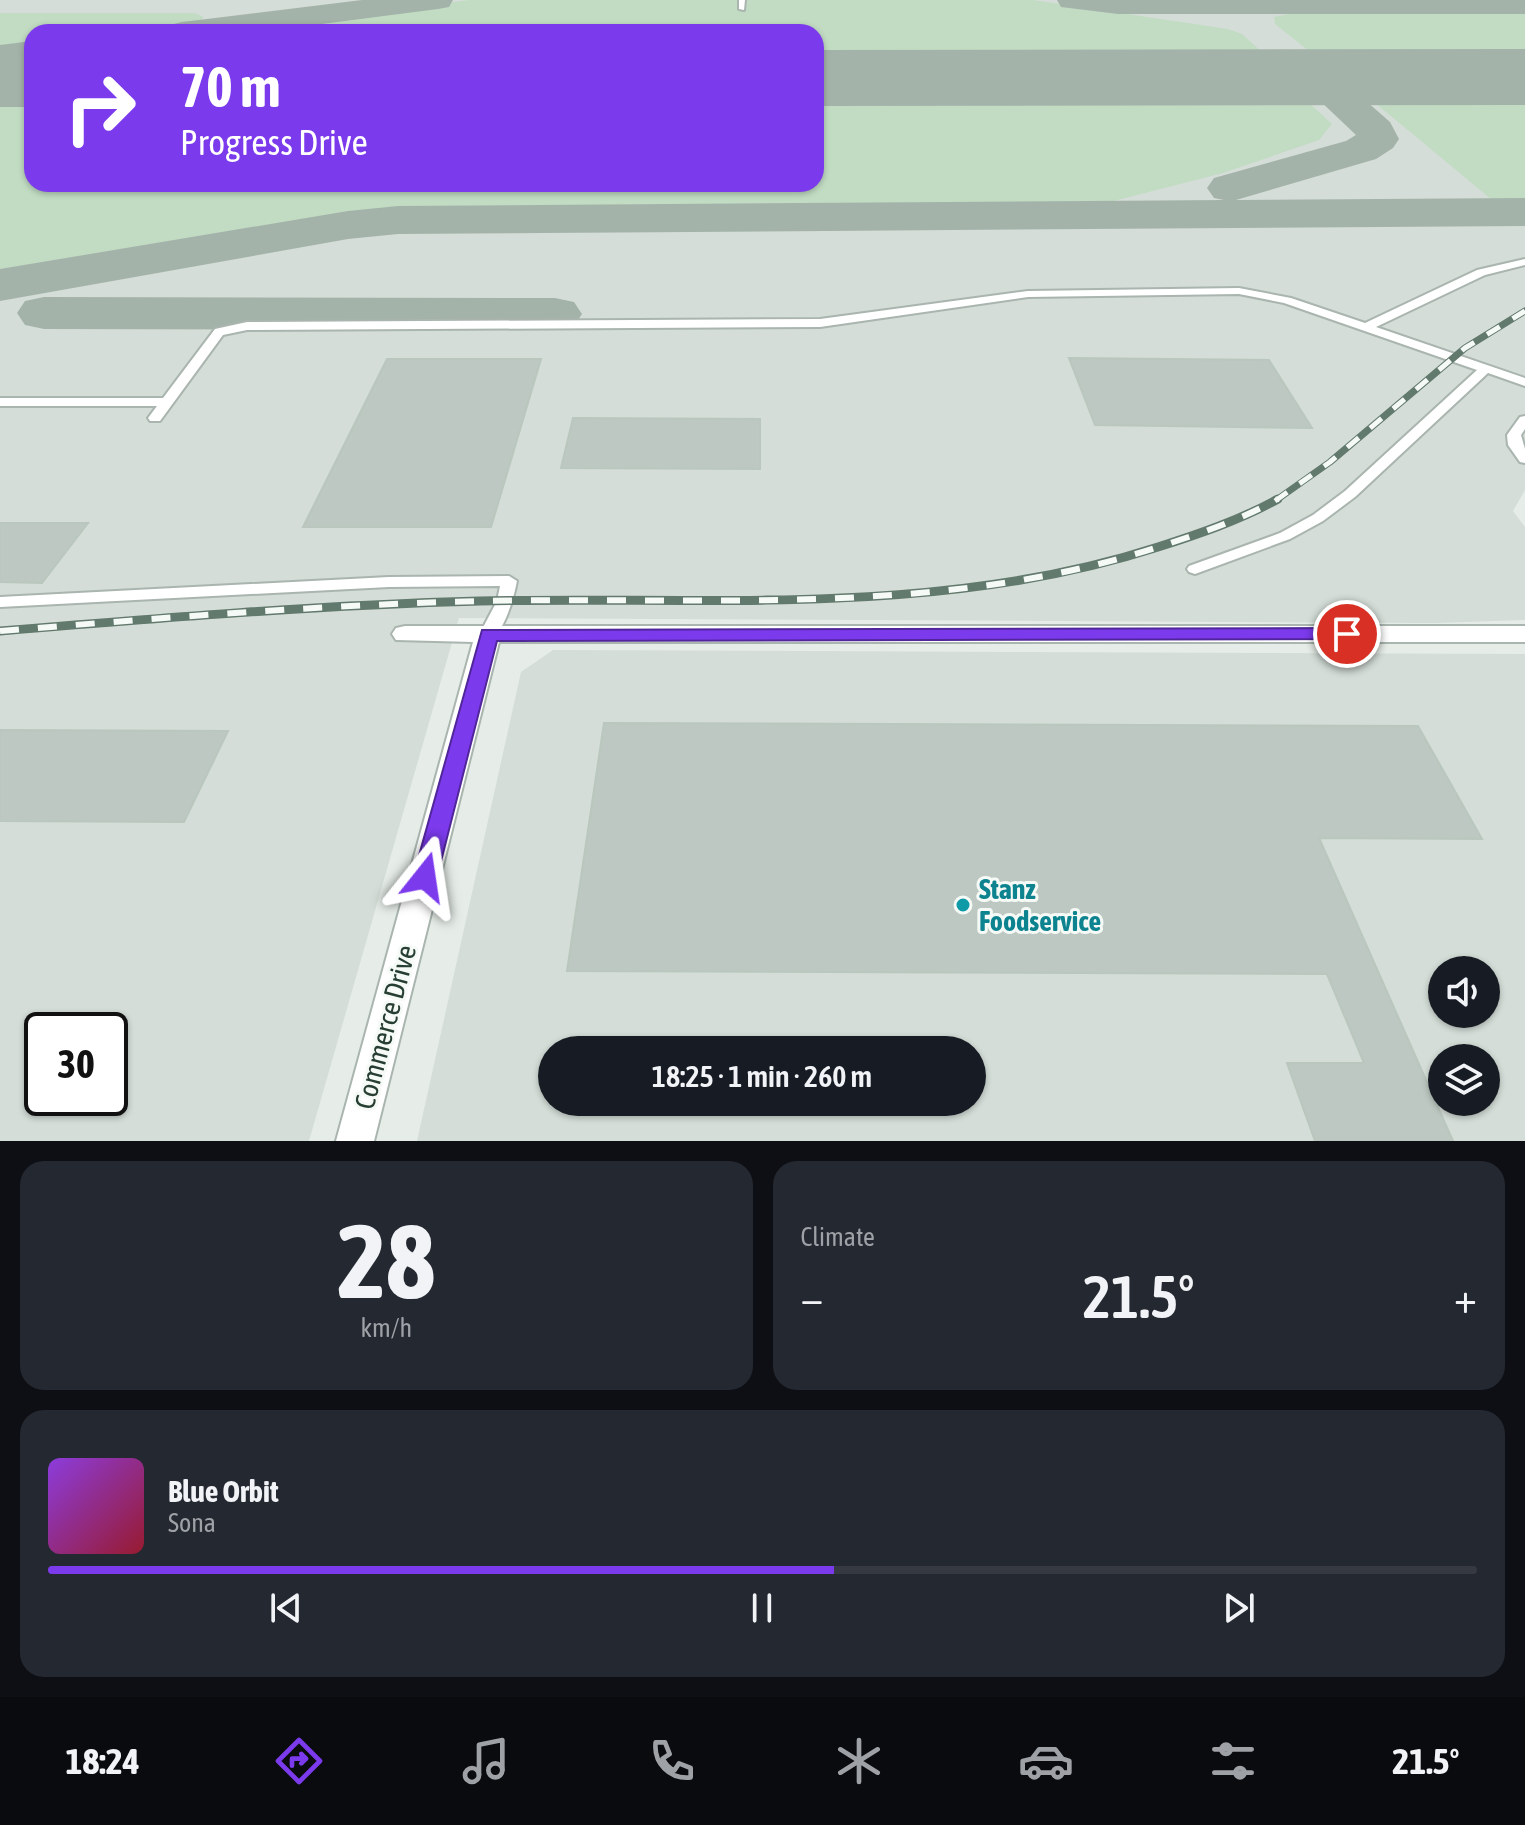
<!DOCTYPE html>
<html lang="en">
<head>
<meta charset="utf-8">
<style>
	body { margin:0; font-family:"Asap Condensed",sans-serif; background:#242831; color:#f1f3f6; height:100vh; display:flex; flex-direction:column; font-size:30px; white-space:nowrap }
	* { box-sizing:border-box; margin:0 }
	p { font-size:26px; color:#9ea1a6 }
	.icon { flex:none; width:44px; height:44px; fill:none; stroke:currentColor; stroke-width:2; stroke-linecap:round; stroke-linejoin:round }
	.map { position:relative; height:1141px; overflow:hidden }
	.panel { display:flex; flex-direction:column; gap:20px; padding:20px; background:#0d0f14; flex:1 }
	.panel>* { flex:none }
	.guide { position:absolute; left:24px; top:24px; width:800px; height:168px; border-radius:24px; box-shadow:0 2px 6px #0004; background:#7c3aed; color:#fff; overflow:hidden }
	.controls { position:absolute; left:1428px; top:956px; display:grid; gap:16px }
	.controls a { display:grid; place-items:center; width:72px; height:72px; border-radius:50%; background:#171b24; box-shadow:0 2px 6px #0004; font-size:40px }
	.speed { position:absolute; left:24px; top:1012px; display:flex; gap:16px; font-size:40px; font-weight:700; text-align:center }
	.speed>* { display:grid; place-content:center; width:104px; height:104px; border-radius:50%; background:#171b24; box-shadow:0 2px 6px #0004; line-height:1 }
	.speed .limit { border:4px solid #111; border-radius:12px; background:#fff; color:#111 }
	.pin { position:absolute; display:grid; place-items:center; width:68px; height:68px; color:#fff; margin:-34px; border:4px solid #fff; border-radius:50%; box-shadow:0 2px 8px #0007 }
	.me { position:absolute; width:88px; margin:-44px; rotate:15deg; stroke-linejoin:round; filter:drop-shadow(0 0 6px #0008) }
	.turn { display:flex; align-items:center; gap:28px; height:168px; padding:0 24px; font-size:36px }
	.turn .icon { width:104px; height:104px; stroke-width:2.5 }
	.turn b { display:block; font-size:56px; line-height:68px }
	.big { font-size:60px; font-weight:600; line-height:1.1 }
	.panel .card { flex:1; display:flex; flex-direction:column; justify-content:center; gap:12px; min-width:0; padding:0 28px; border-radius:24px; background:#242831 }
	.panel .dial { align-items:center; gap:0 }
	.dial b { font-size:104px; line-height:1 }
	.song { display:flex; align-items:center; gap:24px }
	.cover { width:96px; height:96px; border-radius:12px; background:linear-gradient(135deg,hsl(270 70% 55%),hsl(350 70% 35%)) }
	.played { height:8px; border-radius:4px; background:linear-gradient(90deg,#7c3aed 55%,#363941 55%) }
	.keys { display:flex; justify-content:space-around; direction:ltr }
	.heat { display:flex; justify-content:space-between; align-items:center; font-size:44px; direction:ltr }
	.panel .tiles { flex:1; display:grid; gap:20px; grid-template-columns:1fr 1fr }
	.card:last-child { grid-column:span 2 }
	.trip { position:absolute; left:538px; top:1036px; width:448px; height:80px; border-radius:40px; background:#171b24; box-shadow:0 2px 6px #0004; font-weight:600; line-height:80px; text-align:center }
	.tabs { display:flex; height:128px; justify-content:space-around; align-items:center; background:#090b0e; color:#9ea1a6 }
	.tabs .icon { width:56px; height:56px }
	.tabs .on { color:#7c3aed }
	.tabs b { font-size:36px; color:#f1f3f6 }
	.map>svg:first-child { display:block }
</style>
</head>
<body>
<div class="map">
<svg width="1525" height="1141" viewBox="0 0 1525 1141">
	<rect width="100%" height="100%" fill="#e6ede8"/>
	<path fill="#d4ddd7" fill-rule="evenodd" d="M 0,0 L 1525,0 L 1525,490 L 1513,511 L 1525,527 L 1525,620 L 1437,623 L 459,618 L 309,1141 L 0,1141 ZM 32,32 L 816,32 L 816,184 L 32,184 ZM 42,1030 L 110,1030 L 110,1098 L 42,1098 Z
		M 553,650 L 1525,654 L 1525,1141 L 417,1141 L 521,672 ZM 1442,970 L 1486,970 L 1486,1014 L 1442,1014 ZM 552,1050 L 972,1050 L 972,1102 L 552,1102 ZM 1442,1058 L 1486,1058 L 1486,1102 L 1442,1102 Z"/>
	<path fill="#c2dcc3" d="M 469,0 L 1033,0 L 1228,29 L 1242,34 L 1264,54 L 1264,60 L 1253,63 L 816,63 L 816,32 L 228,32 Z
		M 1310,10 L 1525,10 L 1525,62 L 1323,62 L 1275,24 L 1274,17 Z
		M 0,13 L 194,13 L 204,17 L 199,22 L 121,32 L 32,32 L 32,43 L 0,47 Z
		M 1380,91 L 1525,91 L 1525,200 L 1491,199 L 1374,102 Z
		M 0,92 L 32,92 L 32,184 L 816,184 L 816,92 L 1263,92 L 1306,100 L 1332,124 L 1319,140 L 1223,173 L 1098,205 L 389,209 L 0,270 Z"/>
	<g fill="none" stroke-linecap="round" stroke-linejoin="round">
		<path fill="#a4b3aa" fill-rule="evenodd" d="M 362,0 L 453,0 L 449,7 L 438,9 L 260,32 L 165,32 L 170,25 L 182,22 Z
			M 1057,0 L 1525,0 L 1525,14 L 1118,14 L 1061,7 Z
			M 32,41 L 32,61 L 0,65 L 0,45 Z
			M 1260,67 L 1342,80 L 1390,122 L 1399,139 L 1393,148 L 1376,159 L 1236,200 L 1525,198 L 1525,226 L 398,234 L 348,239 L 0,301 L 0,269 L 348,211 L 398,206 L 1224,200 L 1214,198 L 1207,188 L 1214,178 L 1346,141 L 1356,135 L 1317,98 L 1247,86 L 1242,78 L 1247,70 Z
			M 44,297 L 555,298 L 574,302 L 582,314 L 574,326 L 555,330 L 44,329 L 25,325 L 17,313 L 25,301 Z"/>
		<path fill="#a4b3aa" fill-rule="evenodd" d="M 1525,49 L 1525,105 L 816,106 L 816,50 Z
			M 0,51 L 32,51 L 32,107 L 0,107 Z"/>
	</g>
	<path fill="#bcc8c1" stroke="#b9c7be" stroke-width="2" d="M 1069,358 L 1269,360 L 1312,428 L 1095,425 Z
		M 387,359 L 541,359 L 491,527 L 303,527 Z
		M 573,418 L 760,419 L 760,469 L 561,468 Z
		M 0,523 L 88,523 L 42,583 L 0,582 Z
		M 604,723 L 1418,726 L 1482,839 L 1319,838 L 1453,1141 L 1315,1141 L 1287,1063 L 1364,1063 L 1327,974 L 567,971 Z
		M 0,730 L 228,731 L 184,822 L 0,821 Z"/>
	<g fill="none" stroke-linecap="round" stroke-linejoin="round">
		<defs>
			<path id="service" d="M 739,0 L 745,0 L 744,10 L 739,9 Z
				M 1525,259 L 1525,265 L 1485,275 L 1376,327 L 1525,378 L 1525,386 L 1488,373 L 1355,497 L 1323,521 L 1290,539 L 1195,574 L 1189,572 L 1187,569 L 1189,566 L 1280,533 L 1313,515 L 1345,491 L 1477,370 L 1284,303 L 1239,294 L 1028,297 L 820,327 L 247,330 L 223,335 L 160,421 L 150,421 L 148,418 L 157,406 L 0,406 L 0,398 L 163,398 L 215,329 L 247,322 L 820,319 L 1028,291 L 1239,288 L 1291,298 L 1365,323 L 1477,270 Z
				M 1525,416 L 1525,429 L 1521,435 L 1525,449 L 1525,463 L 1520,462 L 1508,445 L 1507,435 L 1520,417 Z
				M 509,576 L 517,581 C 514,597 504,635 488,640 L 479,635 L 497,601 L 500,586 L 389,587 L 0,607 L 0,597 L 389,577 Z"/>
			<path id="minor" d="M 405,626 L 1525,626 L 1525,642 L 499,642 L 374,1141 L 336,1141 L 473,642 L 396,640 L 392,634 L 396,628 Z"/>
		</defs>
		<use href="#service" stroke="#a9b5ae" stroke-width="4"/>
		<use href="#minor" stroke="#a9b5ae" stroke-width="4"/>
		<use href="#service" fill="#fff" fill-rule="evenodd"/>
		<use href="#minor" fill="#fff" fill-rule="evenodd"/>
		<defs>
			<path id="rail-far1" d="M 1275,501 L 1330,462 L 1465,348 L 1525,311"/>
			<path id="rail" d="M 0,631 C 160,618 320,605 480,601 C 707,596 939,618 1158,547 C 1199,534 1240,520 1278,499"/>
		</defs>
		<use href="#rail-far1" stroke="#62796d" stroke-width="7"/>
		<use href="#rail" stroke="#62796d" stroke-width="9"/>
		<use href="#rail-far1" stroke="#f6faf7" stroke-width="5" stroke-dasharray="15" stroke-linecap="butt"/>
		<use href="#rail" stroke="#f6faf7" stroke-width="6" stroke-dasharray="19" stroke-linecap="butt"/>
	</g>
	<path fill="#7c3aed" stroke="#51269a" stroke-width="2" d="M 1347,628 L 1356,634 L 1353,639 L 497,641 L 437,877 L 433,884 L 425,887 L 416,884 L 413,877 L 482,630 Z"/>
	<circle fill="#0f9aa8" stroke="#f6faf7" stroke-width="3" cx="963" cy="905" r="8"/>
	<g text-anchor="middle" dominant-baseline="central" stroke-width="6" stroke-linejoin="round" paint-order="stroke">
		<g font-size="28" font-weight="bold" fill="#0d838f" stroke="#f6faf7" text-anchor="start">
			<text x="979" y="889">Stanz<tspan x="979" dy="32">Foodservice</tspan></text>
		</g>
		<g font-size="28" fill="#273e32" stroke="#f6faf7">
			<text transform="translate(385 1027) rotate(-75)">Commerce Drive</text>
		</g>
	</g>
</svg>
<div class="controls">
<a><svg class="icon" aria-label="sound" viewBox="0 0 24 24"><path d="M4 9h4l5-4v14l-5-4H4zM17 9q2 3 0 6"/></svg></a>
<a><svg class="icon" aria-label="layers" viewBox="0 0 24 24"><path d="M12 4l9 5-9 5-9-5zM3 14l9 5 9-5"/></svg></a>
</div>
<div class="speed"><div class="limit">30</div></div>
<div class="pin" style="left:1347px;top:634px;background:#d93025"><svg class="icon" aria-label="arrive" viewBox="0 0 24 24"><path d="M6 21V4h12l-3 4 3 4H6"/></svg></div>
<svg class="me" style="left:425px;top:877px" viewBox="-20 -20 40 40"><path d="M0-17L14 15 0 8-14 15z" fill="#7c3aed" stroke="#fff" stroke-width="4"/></svg>
<div class="trip">18:25 · 1 min · 260 m</div>
<div class="guide">
<div class="turn"><svg class="icon" aria-label="right" viewBox="0 0 24 24"><path d="M7 20v-9h11M14 6l5 5-5 5"/></svg><div><b>70 m</b>Progress Drive</div></div>
</div>
</div>
<section class="panel">
<div class="tiles">
<div class="card dial"><b>28</b><p>km/h</p></div>
<div class="card"><p>Climate</p>
<div class="heat"><a>−</a><b class="big">21.5°</b><a>+</a></div>
</div>
<div class="card">
<div class="song"><i class="cover"></i><div><b>Blue Orbit</b><p>Sona</p></div></div>
<div class="played"></div>
<div class="keys"><svg class="icon" aria-label="previous" viewBox="0 0 24 24"><path d="M18 5L8 12l10 7zM5 5v14"/></svg><svg class="icon" aria-label="pause" viewBox="0 0 24 24"><path d="M8 5v14M16 5v14"/></svg><svg class="icon" aria-label="next" viewBox="0 0 24 24"><path d="M6 5l10 7-10 7zM19 5v14"/></svg></div>
</div>
</div>
</section>
<nav class="tabs">
<b>18:24</b>
<svg class="icon on" aria-label="directions" viewBox="0 0 24 24"><path d="M12 3l9 9-9 9-9-9zM9 14v-3h6M13 9l2 2-2 2"/></svg>
<svg class="icon" aria-label="music" viewBox="0 0 24 24"><path d="M9 18V5l10-2v13"/><circle cx="6" cy="18" r="3"/><circle cx="16" cy="16" r="3"/></svg>
<svg class="icon" aria-label="phone" viewBox="0 0 24 24"><path d="M5 4h4l2 5-3 2q2 4 5 5l2-3 5 2v4C11 20 4 13 5 4z"/></svg>
<svg class="icon" aria-label="climate" viewBox="0 0 24 24"><path d="M12 3v18M4 7l16 10M4 17L20 7"/></svg>
<svg class="icon" aria-label="car" viewBox="0 0 24 24"><path d="M5 17H2v-5l4-1 3-4h7l3 4 3 1v5h-3M9 17h6M6 11h13"/><circle cx="7" cy="17" r="2"/><circle cx="17" cy="17" r="2"/></svg>
<svg class="icon" aria-label="filters" viewBox="0 0 24 24"><path d="M4 7h16M4 17h16"/><circle cx="9" cy="7" r="2"/><circle cx="15" cy="17" r="2"/></svg>
<b>21.5°</b>
</nav>
</body>
</html>
